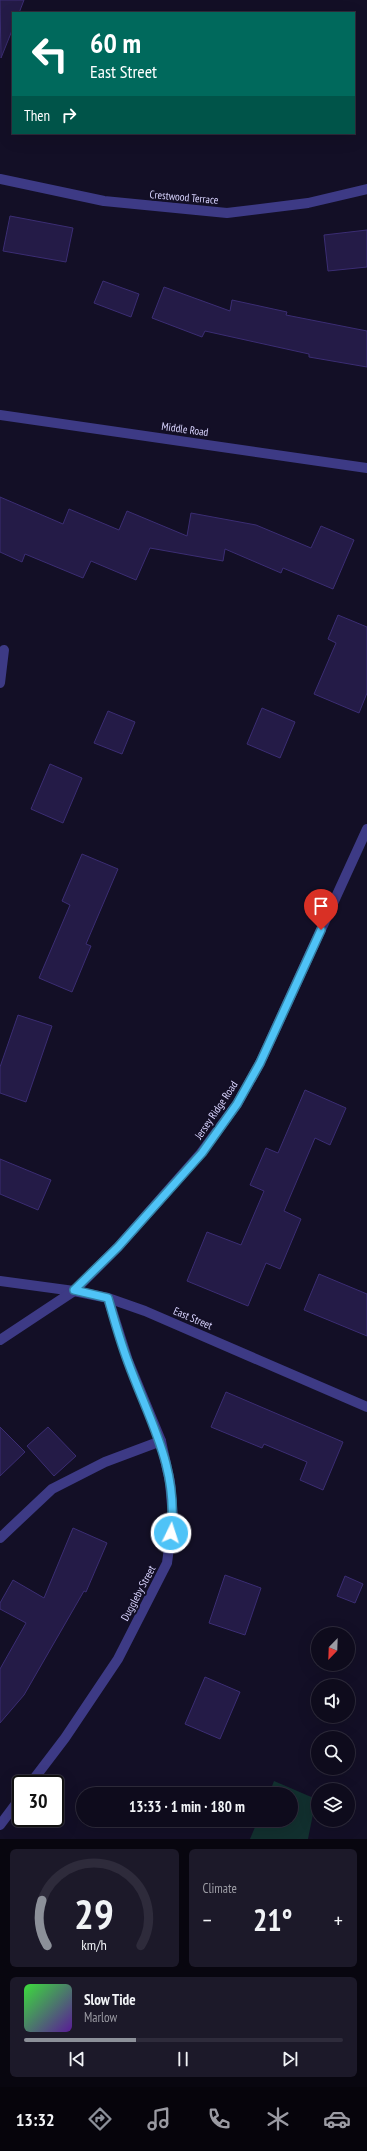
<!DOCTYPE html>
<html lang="en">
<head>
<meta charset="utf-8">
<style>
	body { margin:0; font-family:"PT Sans Narrow",sans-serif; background:#1c1929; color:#f1f3f6; height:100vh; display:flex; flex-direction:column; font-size:15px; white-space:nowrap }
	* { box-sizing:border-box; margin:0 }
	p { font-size:13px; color:#9b9ba3 }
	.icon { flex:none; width:22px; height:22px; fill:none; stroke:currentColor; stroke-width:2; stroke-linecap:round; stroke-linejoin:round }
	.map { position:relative; height:1839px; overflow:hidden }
	.sheet { display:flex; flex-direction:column; gap:10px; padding:10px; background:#08060f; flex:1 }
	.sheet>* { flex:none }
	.guide { position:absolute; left:12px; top:12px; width:343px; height:122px; border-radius:0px; box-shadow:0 4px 16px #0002,0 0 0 1px #2e2b3b; background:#00695c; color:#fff; overflow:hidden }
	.needle { width:26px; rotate:203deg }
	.controls { position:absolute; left:311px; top:1627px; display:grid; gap:8px }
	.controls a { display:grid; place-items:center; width:44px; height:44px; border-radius:50%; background:#0e0b1c; box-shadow:0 4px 16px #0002,0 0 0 1px #2e2b3b; font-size:20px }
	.speed { position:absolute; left:12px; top:1775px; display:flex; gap:8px; font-size:20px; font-weight:700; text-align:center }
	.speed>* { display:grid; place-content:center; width:52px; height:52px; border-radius:50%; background:#0e0b1c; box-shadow:0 4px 16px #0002,0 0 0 1px #2e2b3b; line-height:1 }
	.speed .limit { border:2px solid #111; border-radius:6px; background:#fff; color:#111 }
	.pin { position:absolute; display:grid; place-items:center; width:34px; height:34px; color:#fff; margin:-41px -17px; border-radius:50% 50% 50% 0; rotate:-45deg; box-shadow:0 0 4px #0007 }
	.pin .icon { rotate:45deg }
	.me { position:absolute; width:44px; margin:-22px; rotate:4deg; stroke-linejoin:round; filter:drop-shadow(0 0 3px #0008) }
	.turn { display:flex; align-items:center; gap:14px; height:84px; padding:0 12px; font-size:18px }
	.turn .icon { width:52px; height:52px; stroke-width:2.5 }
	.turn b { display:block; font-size:28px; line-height:34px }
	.then { display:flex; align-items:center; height:38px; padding:0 12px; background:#0003; gap:8px; font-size:15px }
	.big { font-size:30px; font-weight:700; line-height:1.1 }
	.sheet .tile { flex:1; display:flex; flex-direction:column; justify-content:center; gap:6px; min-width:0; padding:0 14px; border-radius:6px; background:#1c1929 }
	.sheet .dial { align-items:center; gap:0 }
	.dial svg { height:104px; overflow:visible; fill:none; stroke:#2e2b3b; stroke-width:7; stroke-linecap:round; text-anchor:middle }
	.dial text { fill:#f1f3f6; stroke:none }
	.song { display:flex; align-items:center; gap:12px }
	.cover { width:48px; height:48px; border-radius:6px; background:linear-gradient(135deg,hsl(120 70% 55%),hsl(270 70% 35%)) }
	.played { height:4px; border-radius:2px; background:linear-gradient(90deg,#8c9099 35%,#2e2b3b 35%) }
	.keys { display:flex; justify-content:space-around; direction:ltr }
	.heat { display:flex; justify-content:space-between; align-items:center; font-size:22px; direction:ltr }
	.sheet .tiles { flex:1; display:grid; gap:10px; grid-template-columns:1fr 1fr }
	.tile:last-child { grid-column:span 2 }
	.trip { position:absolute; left:76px; top:1787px; width:222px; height:40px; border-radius:20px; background:#0e0b1c; box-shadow:0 4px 16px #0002,0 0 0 1px #2e2b3b; font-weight:700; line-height:40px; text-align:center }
	.tab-bar { display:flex; height:64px; justify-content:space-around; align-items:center; background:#06040b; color:#9b9ba3 }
	.tab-bar .icon { width:28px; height:28px }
	.tab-bar .selected { color:#8c9099 }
	.tab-bar b { font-size:18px; color:#f1f3f6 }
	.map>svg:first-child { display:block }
</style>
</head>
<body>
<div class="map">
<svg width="367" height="1839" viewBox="0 0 367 1839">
	<rect width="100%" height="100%" fill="#130f26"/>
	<path fill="#12302f" d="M 274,1781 L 316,1799 L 308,1839 L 250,1839 L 258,1820 L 291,1820 L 291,1794 L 269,1794 Z"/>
	<path fill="#241b47" stroke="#3b2d73" d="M 0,0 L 24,0 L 19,13 L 13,13 L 13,28 L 1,58 Z
		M 10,216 L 73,228 L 66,262 L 3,251 Z
		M 367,230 L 367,267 L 328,271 L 324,235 Z
		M 103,281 L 139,294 L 131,317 L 94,303 Z
		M 164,287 L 230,311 L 232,300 L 287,312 L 286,315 L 367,331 L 367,367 L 309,357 L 309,354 L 205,331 L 202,337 L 152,318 Z
		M 0,497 L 63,524 L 69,509 L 119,530 L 127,511 L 187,536 L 191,513 L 256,525 L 311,548 L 321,526 L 354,540 L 333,589 L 283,568 L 281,573 L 225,549 L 223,561 L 150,548 L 136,580 L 91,561 L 83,578 L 25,554 L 22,562 L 0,552 Z
		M 338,615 L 367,627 L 367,693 L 359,713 L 314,694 L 336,643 L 328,639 Z
		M 262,708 L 295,722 L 280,758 L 247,744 Z
		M 108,711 L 135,722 L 122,754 L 94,743 Z
		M 50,764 L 82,778 L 63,823 L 31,809 Z
		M 82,854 L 118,869 L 86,944 L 91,946 L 72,992 L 39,978 L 70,905 L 62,901 Z
		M 18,1015 L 52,1026 L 26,1102 L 0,1093 L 0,1067 Z
		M 305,1090 L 346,1108 L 330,1145 L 315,1138 L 284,1211 L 301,1219 L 280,1269 L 266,1263 L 248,1306 L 187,1281 L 207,1232 L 241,1245 L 264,1191 L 250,1185 L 266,1148 L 278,1153 Z
		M 0,1159 L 51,1180 L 38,1210 L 0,1194 Z
		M 319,1274 L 367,1294 L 367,1336 L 304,1310 Z
		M 226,1392 L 343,1442 L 323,1490 L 300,1480 L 307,1462 L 264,1444 L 262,1448 L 211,1427 Z
		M 0,1427 L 25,1452 L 0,1476 Z
		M 48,1427 L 76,1456 L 54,1476 L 27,1446 Z
		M 73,1528 L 107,1543 L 86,1592 L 84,1591 L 24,1695 L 0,1723 L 0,1669 L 26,1623 L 0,1609 L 0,1603 L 13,1580 L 44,1598 Z
		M 225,1575 L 261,1588 L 245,1635 L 209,1623 Z
		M 345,1576 L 363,1584 L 355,1603 L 337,1596 Z
		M 205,1677 L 240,1692 L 220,1739 L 185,1724 Z"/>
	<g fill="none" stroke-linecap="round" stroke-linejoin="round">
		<path stroke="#3d3a85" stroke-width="10" d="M 0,683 L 4,650
			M 0,1538 L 52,1489 L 105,1462 L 161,1441"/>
		<path stroke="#3d3a85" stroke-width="10" d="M 0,179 L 104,201 L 227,213 L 308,203 L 367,189
			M 0,415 L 367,468
			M 0,1281 L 74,1291 L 108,1298 L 145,1311 L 367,1407
			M 30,1784 L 65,1738 L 118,1659 L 167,1563 L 173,1518 L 170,1482 L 161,1441 L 128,1361 L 108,1298
			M 0,1825 L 21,1797"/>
		<path stroke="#3d3a85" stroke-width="10" d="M 0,1340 L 74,1291 L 118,1247 L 201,1153 L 237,1104 L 260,1063 L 367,829"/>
	</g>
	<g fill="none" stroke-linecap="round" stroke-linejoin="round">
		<defs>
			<path id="route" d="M 171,1533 C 179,1468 149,1420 128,1362 C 120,1341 114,1319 108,1298 L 74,1290 L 118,1247 L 202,1153 L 237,1104 L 260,1063 L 321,930"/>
		</defs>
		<use href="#route" stroke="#337fa1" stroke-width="10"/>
		<use href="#route" stroke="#4fc3f7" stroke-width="7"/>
	</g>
	<g text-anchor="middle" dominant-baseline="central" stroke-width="4" stroke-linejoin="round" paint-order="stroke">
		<g font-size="11" fill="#d9d4ff" stroke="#130f26">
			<text transform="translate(184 197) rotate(5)">Crestwood Terrace</text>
			<text transform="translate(185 429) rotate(8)">Middle Road</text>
			<text transform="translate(216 1110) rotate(-56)">Jersey Ridge Road</text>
			<text transform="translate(193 1318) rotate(23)">East Street</text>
			<text transform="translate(138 1593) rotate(-62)">Duggleby Street</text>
		</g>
	</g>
</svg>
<div class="controls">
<a><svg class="needle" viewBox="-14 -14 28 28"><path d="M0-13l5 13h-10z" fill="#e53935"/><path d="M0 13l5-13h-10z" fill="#9b9ba3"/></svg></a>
<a><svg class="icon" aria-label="sound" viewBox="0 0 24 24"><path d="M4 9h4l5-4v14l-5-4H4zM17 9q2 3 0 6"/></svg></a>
<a><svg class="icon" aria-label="search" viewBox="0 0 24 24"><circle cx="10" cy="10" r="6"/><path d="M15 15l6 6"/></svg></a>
<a><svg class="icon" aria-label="layers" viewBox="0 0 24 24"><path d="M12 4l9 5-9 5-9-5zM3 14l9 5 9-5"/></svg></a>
</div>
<div class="speed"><div class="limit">30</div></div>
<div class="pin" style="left:321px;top:930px;background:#d93025"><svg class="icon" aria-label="arrive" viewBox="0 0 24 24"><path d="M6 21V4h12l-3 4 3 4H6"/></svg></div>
<svg class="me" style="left:171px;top:1533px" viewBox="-20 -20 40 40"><circle r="17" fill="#4fc3f7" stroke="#fff" stroke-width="3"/><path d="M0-11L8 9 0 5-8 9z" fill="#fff"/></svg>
<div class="trip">13:33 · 1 min · 180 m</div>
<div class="guide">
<div class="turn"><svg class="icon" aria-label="left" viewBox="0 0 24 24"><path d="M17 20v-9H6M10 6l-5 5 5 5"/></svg><div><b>60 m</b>East Street</div></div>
<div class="then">Then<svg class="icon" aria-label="right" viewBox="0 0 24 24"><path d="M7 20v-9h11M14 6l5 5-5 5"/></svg></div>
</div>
</div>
<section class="sheet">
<div class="tiles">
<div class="tile dial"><svg viewBox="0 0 100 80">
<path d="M14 69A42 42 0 1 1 86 69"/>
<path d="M14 69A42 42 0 0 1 10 34" stroke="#8c9099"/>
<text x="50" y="56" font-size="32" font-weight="700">29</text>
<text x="50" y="72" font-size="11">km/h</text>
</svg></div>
<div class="tile"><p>Climate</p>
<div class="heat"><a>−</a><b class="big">21°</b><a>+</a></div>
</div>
<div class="tile">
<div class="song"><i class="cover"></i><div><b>Slow Tide</b><p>Marlow</p></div></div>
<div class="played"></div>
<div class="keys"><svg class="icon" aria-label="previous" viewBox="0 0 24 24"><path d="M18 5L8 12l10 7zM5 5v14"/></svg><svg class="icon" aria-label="pause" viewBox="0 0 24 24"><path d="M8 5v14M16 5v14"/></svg><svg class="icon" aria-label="next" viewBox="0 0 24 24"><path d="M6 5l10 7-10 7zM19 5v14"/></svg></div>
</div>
</div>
</section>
<nav class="tab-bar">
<b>13:32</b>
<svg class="icon selected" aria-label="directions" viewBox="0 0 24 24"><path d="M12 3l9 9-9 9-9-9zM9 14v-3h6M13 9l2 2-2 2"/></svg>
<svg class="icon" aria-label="music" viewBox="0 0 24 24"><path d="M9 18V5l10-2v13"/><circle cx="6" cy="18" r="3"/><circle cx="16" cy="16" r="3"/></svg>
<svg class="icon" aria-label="phone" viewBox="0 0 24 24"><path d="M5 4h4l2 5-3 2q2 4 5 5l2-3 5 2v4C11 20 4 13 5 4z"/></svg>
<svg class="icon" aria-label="climate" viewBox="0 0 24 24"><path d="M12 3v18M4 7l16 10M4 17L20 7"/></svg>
<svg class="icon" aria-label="car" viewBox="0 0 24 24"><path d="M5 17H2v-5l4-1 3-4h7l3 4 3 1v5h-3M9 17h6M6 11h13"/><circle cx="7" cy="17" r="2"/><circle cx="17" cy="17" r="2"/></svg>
</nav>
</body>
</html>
